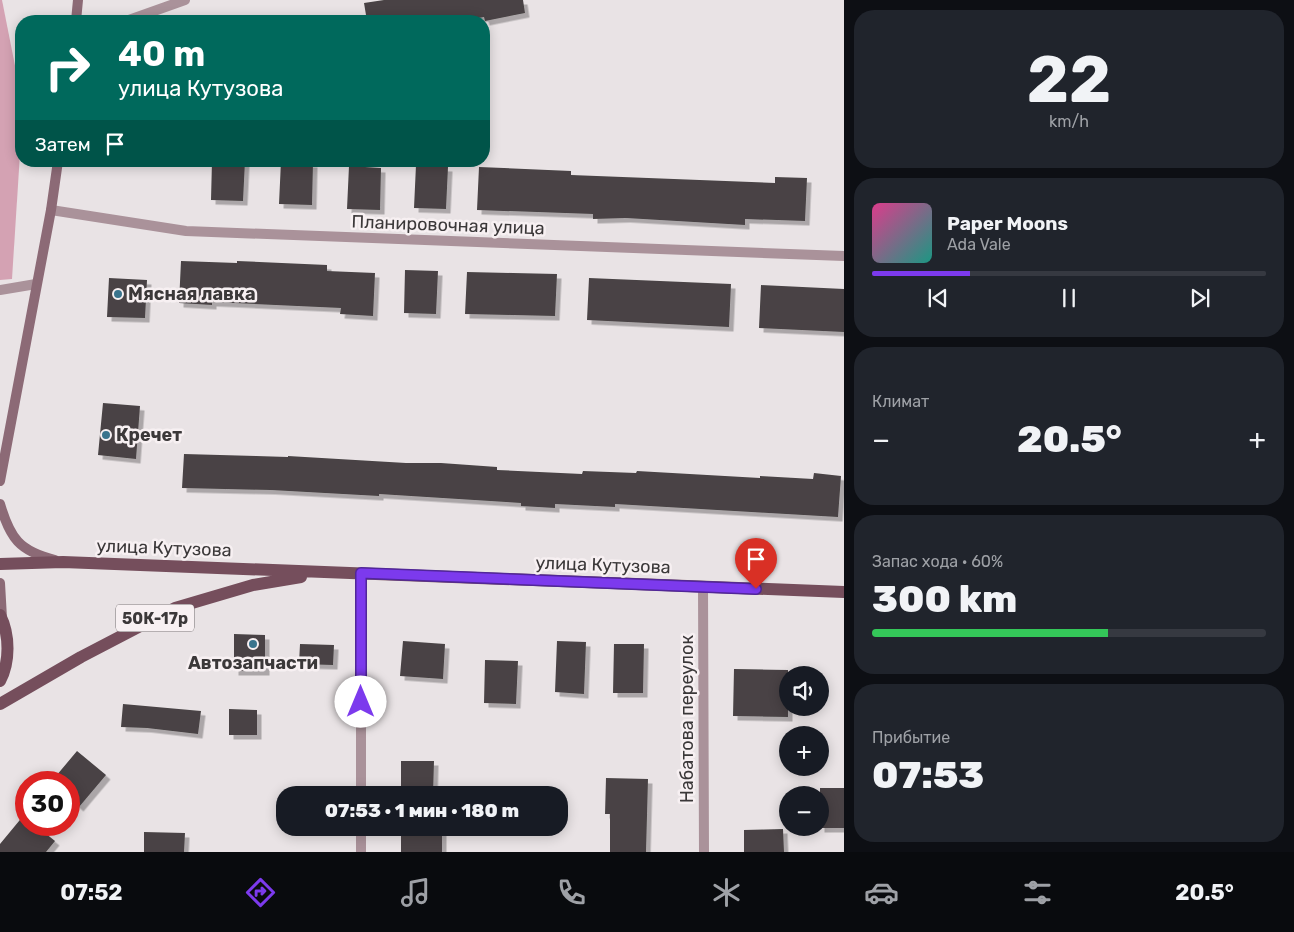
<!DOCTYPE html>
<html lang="ru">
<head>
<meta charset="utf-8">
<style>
	body { margin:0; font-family:Rubik,sans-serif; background:#20242c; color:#f1f3f6; height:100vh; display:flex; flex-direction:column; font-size:19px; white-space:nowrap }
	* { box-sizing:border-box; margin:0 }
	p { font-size:16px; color:#9ea1a6 }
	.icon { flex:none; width:28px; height:28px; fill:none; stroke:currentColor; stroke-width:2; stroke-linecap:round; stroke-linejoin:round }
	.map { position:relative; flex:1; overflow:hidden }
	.drawer { display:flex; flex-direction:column; gap:10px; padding:10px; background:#0d0f14; width:450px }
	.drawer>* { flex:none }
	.hud { position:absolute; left:15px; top:15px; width:475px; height:152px; border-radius:20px; box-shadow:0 2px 12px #0003; background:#00695c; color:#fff; overflow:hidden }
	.buttons { position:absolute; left:779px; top:666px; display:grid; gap:10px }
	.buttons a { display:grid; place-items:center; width:50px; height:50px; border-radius:50%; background:#171b24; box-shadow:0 2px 12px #0003; font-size:25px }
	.speed { position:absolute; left:15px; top:771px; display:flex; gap:10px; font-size:25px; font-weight:700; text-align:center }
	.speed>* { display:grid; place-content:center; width:65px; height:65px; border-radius:50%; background:#171b24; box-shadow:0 2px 12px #0003; line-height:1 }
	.speed .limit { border:8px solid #d22; background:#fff; color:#111 }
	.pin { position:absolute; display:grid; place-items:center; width:42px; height:42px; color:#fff; margin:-51px -21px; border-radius:50% 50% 50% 0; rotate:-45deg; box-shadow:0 0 5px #0007 }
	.pin .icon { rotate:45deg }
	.me { position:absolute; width:55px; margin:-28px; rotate:0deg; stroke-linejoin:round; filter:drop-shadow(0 0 4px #0008) }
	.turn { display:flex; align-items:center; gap:18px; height:105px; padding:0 20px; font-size:22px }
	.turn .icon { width:65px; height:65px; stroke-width:2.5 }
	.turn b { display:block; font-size:35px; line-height:42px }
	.then { display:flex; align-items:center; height:48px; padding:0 20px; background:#0003; gap:10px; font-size:19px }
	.big { font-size:38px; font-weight:800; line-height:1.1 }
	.drawer .tile { flex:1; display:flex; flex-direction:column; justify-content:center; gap:8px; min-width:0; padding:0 18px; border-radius:20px; background:#20242c }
	.drawer .dial { align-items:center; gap:0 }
	.dial b { font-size:65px; line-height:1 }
	.song { display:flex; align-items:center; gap:15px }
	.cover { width:60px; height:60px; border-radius:8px; background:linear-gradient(135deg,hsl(330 70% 55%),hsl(170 70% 35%)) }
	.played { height:5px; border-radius:2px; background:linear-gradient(90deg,#7c3aed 25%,#363941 25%) }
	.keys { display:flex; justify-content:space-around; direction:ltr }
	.heat { display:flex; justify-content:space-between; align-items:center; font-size:28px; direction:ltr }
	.charge { height:8px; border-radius:4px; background:linear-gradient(90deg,#34c759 60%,#363941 0) }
	.trip { position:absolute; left:276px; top:786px; width:292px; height:50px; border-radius:20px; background:#171b24; box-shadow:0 2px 12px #0003; font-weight:800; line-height:50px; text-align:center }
	.tab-bar { display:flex; height:80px; justify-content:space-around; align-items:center; background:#090b0e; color:#9ea1a6 }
	.tab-bar .icon { width:35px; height:35px }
	.tab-bar .active { color:#7c3aed }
	.tab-bar b { font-size:22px; color:#f1f3f6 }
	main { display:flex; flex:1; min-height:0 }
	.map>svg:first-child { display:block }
</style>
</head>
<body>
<main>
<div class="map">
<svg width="844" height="852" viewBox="0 0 844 852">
	<defs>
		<filter id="shadow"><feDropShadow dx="4.5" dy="4.5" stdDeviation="0" flood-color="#0004"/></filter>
	</defs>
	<rect width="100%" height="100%" fill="#e9e3e5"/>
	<path fill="#d4a2b3" d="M 0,0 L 2,0 L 21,96 L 21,138 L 12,279 L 0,280 Z"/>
	<path fill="#484344" filter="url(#shadow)" d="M 384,0 L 523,0 L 525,13 L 485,21 L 484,17 L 462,21 L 367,21 L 364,3 Z
		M 212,161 L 245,161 L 243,201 L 211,200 Z
		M 281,161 L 313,163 L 312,205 L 279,204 Z
		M 416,165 L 448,167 L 446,209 L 414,208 Z
		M 349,166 L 381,168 L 380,210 L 347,209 Z
		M 479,167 L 571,171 L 571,175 L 775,183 L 775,177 L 807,178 L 805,221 L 745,219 L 745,225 L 626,218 L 593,219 L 593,214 L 477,210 Z
		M 181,261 L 237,263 L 237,261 L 327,265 L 327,271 L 375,273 L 373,316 L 340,314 L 341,308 L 212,302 L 212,305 L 179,303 Z
		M 405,270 L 438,271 L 436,314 L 404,313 Z
		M 467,272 L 557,274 L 555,316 L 465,314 Z
		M 109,278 L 147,280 L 145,318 L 107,317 Z
		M 589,278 L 731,284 L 729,327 L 587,320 Z
		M 761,285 L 844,289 L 844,332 L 759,328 Z
		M 103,403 L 140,406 L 136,459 L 98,455 Z
		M 184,454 L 288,457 L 288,456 L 406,463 L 441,463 L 497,467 L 497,470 L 582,474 L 583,471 L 636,473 L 637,471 L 760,478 L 760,476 L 813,479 L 814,473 L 841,476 L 838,517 L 615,504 L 615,507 L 555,504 L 555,508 L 521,506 L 521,503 L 379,494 L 379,496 L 271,490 L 182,488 Z
		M 234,634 L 265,635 L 265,671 L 234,671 Z
		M 403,641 L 445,644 L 443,679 L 400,676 Z
		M 557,641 L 586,642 L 584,694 L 555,692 Z
		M 300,644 L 334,645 L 333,665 L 299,664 Z
		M 614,644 L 644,644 L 643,693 L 613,693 Z
		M 485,660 L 518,661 L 516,704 L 484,703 Z
		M 734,669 L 788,670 L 788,717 L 733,716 Z
		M 123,704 L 201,711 L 198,734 L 147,728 L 121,727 Z
		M 229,709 L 257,710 L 257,735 L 229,735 Z
		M 77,751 L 106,775 L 79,807 L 69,798 L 69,782 L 51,782 Z
		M 401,761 L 434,761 L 433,795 L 401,795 Z
		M 606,778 L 648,779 L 646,852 L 610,852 L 610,814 L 605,814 Z
		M 820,788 L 844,788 L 844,828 L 820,828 Z
		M 24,815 L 26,817 L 26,825 L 35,825 L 55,841 L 46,852 L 0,852 L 0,844 Z
		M 401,828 L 442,828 L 442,852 L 401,852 Z
		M 783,829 L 784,852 L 744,852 L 744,830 Z
		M 144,832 L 185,833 L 184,852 L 144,852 Z"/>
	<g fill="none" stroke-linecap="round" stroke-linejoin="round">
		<path stroke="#aa929a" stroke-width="10" d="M 0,290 L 36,284"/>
		<path stroke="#aa929a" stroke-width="10" d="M 126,21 L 185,0
			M 51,210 L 186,231 L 844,256
			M 361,573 L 361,795
			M 703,586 L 704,852
			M 361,828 L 361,852"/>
		<path stroke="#8c6a76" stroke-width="10" d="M 76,21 L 78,0
			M 0,481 L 51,210 L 58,161
			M 0,504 C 10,538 19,551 55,560
			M 0,583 L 2,618"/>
		<path stroke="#754e5c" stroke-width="12" d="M 0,564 L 63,562 L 844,592
			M 0,615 C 10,635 10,662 0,681
			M 0,704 L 81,657 L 175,608 L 253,585 L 301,577"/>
	</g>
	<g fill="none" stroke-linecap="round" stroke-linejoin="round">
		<defs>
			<path id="route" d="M 361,702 L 361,573 L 756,589"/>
		</defs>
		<use href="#route" stroke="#51269a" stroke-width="12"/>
		<use href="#route" stroke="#7c3aed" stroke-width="9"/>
	</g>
	<g fill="#3a748d" stroke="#f7f0f2" stroke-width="2">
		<circle cx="118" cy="294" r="5"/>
		<circle cx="106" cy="435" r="5"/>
		<circle cx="253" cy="644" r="5"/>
	</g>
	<g text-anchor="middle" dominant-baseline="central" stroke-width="5" stroke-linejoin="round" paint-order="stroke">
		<rect fill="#f7f0f2" stroke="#736f70" stroke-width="1" x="116" y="604.5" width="78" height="27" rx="4"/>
		<g font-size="16" font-weight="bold" fill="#3b3839">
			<text x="155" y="618">50К-17р</text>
		</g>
		<g font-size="18" fill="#3b3839" stroke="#f7f0f2">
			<text transform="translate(448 225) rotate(2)">Планировочная улица</text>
			<text transform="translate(164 548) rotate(2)">улица Кутузова</text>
			<text transform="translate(603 565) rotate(2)">улица Кутузова</text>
			<text transform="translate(687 719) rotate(-90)">Набатова переулок</text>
		</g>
		<g font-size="18" font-weight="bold" fill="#3b3839" stroke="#f7f0f2" text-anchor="start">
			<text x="128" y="294">Мясная лавка</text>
			<text x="116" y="435">Кречет</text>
			<text x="253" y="663" text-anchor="middle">Автозапчасти</text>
		</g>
	</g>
</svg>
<div class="buttons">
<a><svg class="icon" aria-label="sound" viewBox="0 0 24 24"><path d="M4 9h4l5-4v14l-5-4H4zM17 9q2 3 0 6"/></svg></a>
<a>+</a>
<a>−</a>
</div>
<div class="speed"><div class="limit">30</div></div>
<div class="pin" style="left:756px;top:589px;background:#d93025"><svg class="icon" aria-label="arrive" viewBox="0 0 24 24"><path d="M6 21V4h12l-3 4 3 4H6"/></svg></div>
<svg class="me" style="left:361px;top:702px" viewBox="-20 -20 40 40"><circle r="19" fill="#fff"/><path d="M0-13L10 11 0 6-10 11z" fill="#7c3aed"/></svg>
<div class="trip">07:53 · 1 мин · 180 m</div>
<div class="hud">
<div class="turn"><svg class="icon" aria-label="right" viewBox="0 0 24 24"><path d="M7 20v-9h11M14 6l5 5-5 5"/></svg><div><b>40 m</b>улица Кутузова</div></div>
<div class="then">Затем<svg class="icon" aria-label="arrive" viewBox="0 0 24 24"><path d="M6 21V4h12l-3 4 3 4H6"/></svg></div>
</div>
</div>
<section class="drawer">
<div class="tile dial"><b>22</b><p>km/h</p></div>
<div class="tile">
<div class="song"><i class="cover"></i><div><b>Paper Moons</b><p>Ada Vale</p></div></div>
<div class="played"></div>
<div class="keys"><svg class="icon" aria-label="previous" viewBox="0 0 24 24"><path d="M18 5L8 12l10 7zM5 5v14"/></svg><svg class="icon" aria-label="pause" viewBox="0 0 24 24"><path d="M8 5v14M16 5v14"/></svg><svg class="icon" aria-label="next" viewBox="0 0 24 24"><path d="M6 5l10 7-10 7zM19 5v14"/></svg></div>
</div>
<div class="tile"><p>Климат</p>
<div class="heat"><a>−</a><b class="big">20.5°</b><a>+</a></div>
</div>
<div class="tile"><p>Запас хода · 60%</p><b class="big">300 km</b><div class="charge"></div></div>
<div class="tile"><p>Прибытие</p><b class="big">07:53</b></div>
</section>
</main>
<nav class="tab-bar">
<b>07:52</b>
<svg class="icon active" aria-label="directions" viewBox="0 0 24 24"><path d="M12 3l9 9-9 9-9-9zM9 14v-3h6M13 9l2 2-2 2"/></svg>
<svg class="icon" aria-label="music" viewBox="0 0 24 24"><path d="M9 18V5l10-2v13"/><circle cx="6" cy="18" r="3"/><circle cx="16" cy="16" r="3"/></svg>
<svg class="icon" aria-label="phone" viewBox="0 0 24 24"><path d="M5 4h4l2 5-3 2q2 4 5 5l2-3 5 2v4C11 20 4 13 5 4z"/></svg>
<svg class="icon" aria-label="climate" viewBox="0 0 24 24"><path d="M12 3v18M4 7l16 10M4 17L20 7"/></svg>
<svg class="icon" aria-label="car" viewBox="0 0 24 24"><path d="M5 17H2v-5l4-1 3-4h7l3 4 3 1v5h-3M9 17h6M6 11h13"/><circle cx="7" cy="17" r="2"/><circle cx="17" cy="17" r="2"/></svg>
<svg class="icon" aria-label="filters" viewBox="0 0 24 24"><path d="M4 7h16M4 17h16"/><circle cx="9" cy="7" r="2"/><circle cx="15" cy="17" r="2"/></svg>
<b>20.5°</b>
</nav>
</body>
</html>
